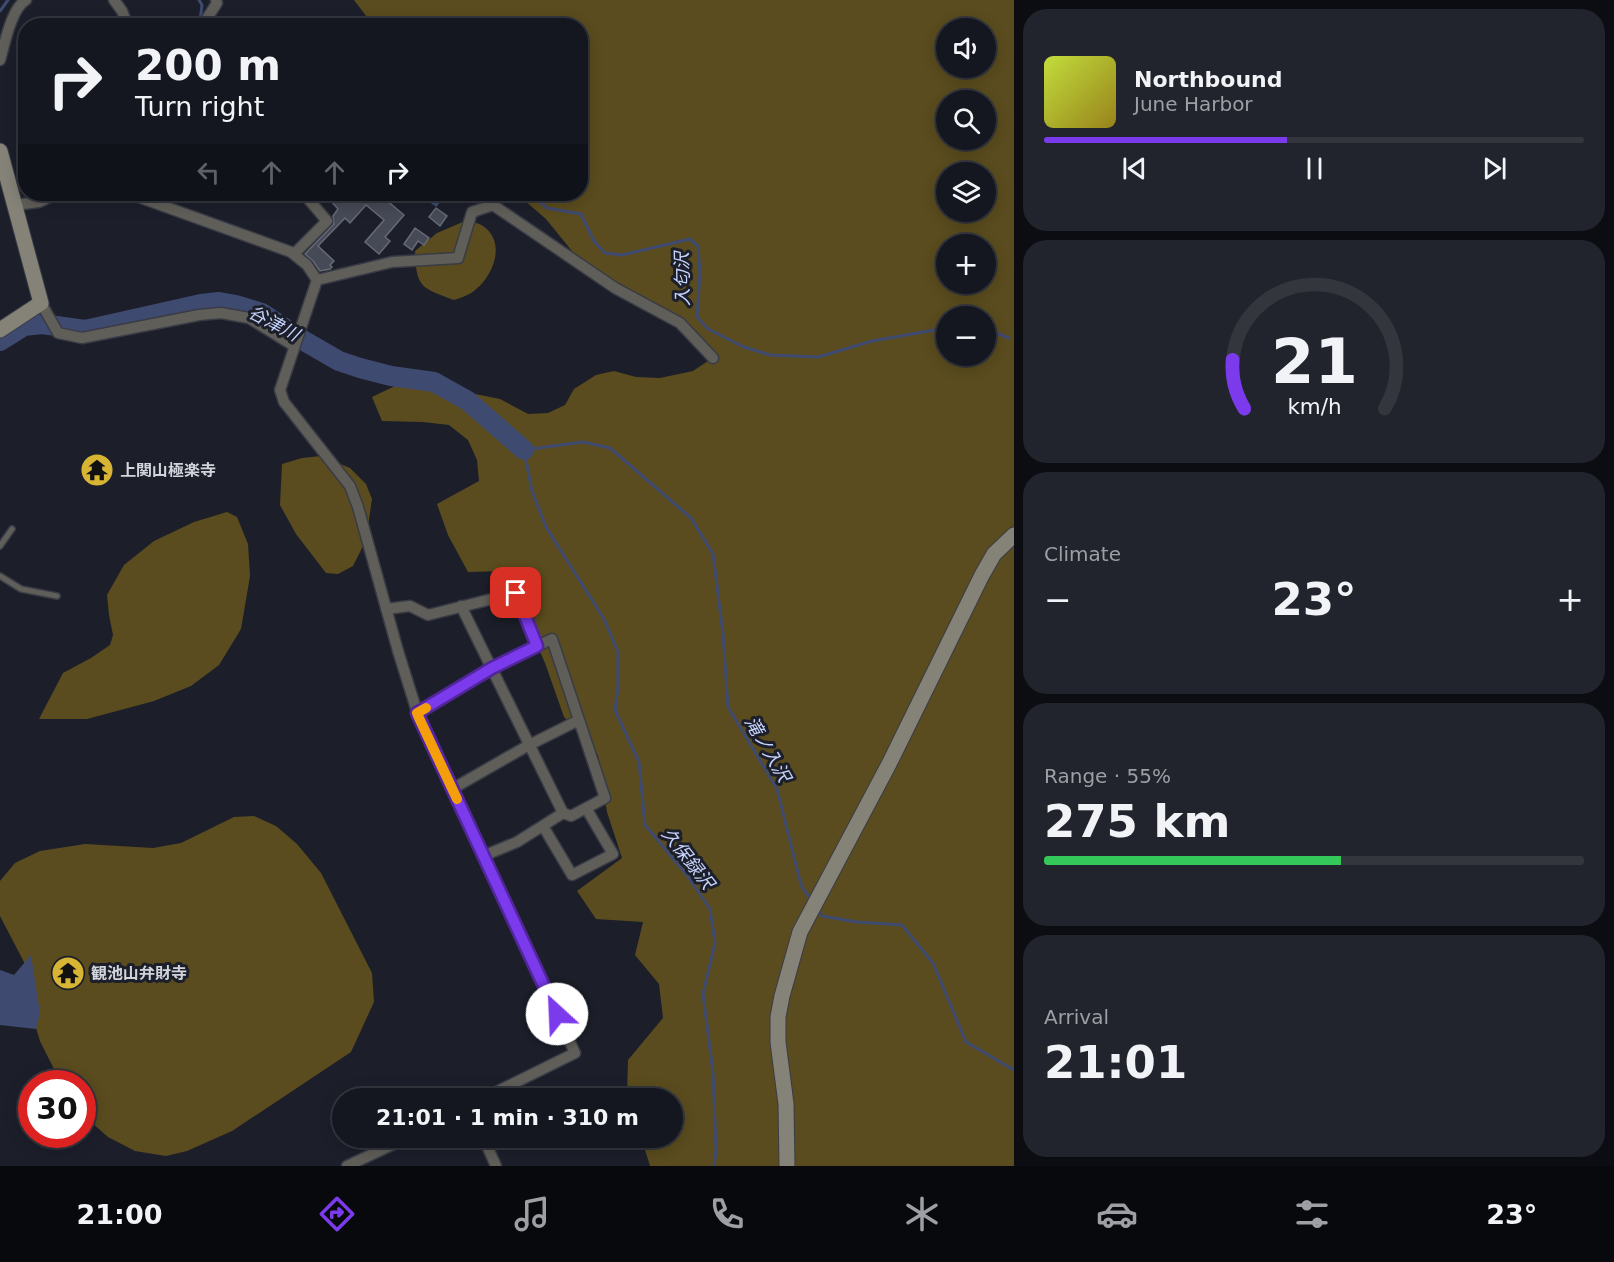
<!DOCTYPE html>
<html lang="en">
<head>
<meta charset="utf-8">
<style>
	body { margin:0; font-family:"DejaVu Sans","Noto Sans JP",sans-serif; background:#22242d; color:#f1f3f6; height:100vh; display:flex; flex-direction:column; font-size:22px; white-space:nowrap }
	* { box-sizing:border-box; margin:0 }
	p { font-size:20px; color:#9d9fa5 }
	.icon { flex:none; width:33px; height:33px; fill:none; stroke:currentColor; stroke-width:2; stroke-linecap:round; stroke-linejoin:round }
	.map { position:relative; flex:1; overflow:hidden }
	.sheet { display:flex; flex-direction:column; gap:9px; padding:9px; background:#0c0d12; width:600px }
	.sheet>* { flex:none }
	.banner { position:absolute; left:18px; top:18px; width:570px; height:183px; border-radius:24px; box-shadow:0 3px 15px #0003,0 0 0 2px #34363e; background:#151720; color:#f1f3f6; overflow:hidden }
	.tools { position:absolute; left:936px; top:18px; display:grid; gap:12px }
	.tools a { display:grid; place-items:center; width:60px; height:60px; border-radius:50%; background:#151720; box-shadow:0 3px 15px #0003,0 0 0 2px #34363e; font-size:30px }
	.speed { position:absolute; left:18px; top:1070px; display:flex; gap:12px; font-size:30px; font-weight:700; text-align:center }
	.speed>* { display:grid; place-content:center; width:78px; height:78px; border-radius:50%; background:#151720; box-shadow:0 3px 15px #0003,0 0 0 2px #34363e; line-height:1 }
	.speed .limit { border:9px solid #d22; background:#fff; color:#111 }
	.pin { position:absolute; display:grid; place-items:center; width:51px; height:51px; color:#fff; margin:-26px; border-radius:12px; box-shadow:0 3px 9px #0006 }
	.me { position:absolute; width:66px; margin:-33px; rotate:335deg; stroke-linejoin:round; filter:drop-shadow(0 0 4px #0008) }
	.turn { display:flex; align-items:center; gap:21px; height:126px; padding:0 18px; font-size:27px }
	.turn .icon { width:78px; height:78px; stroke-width:2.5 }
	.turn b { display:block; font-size:42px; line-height:51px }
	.lanes { display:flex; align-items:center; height:57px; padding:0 18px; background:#0003; justify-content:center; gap:30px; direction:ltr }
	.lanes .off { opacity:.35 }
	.big { font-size:45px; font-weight:600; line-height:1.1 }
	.sheet .widget { flex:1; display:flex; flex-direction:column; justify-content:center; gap:9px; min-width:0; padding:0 21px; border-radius:24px; background:#22242d }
	.sheet .dial { align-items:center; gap:0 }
	.dial svg { height:156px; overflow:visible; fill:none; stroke:#34363e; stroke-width:7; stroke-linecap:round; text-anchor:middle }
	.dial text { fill:#f1f3f6; stroke:none }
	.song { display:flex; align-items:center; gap:18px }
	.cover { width:72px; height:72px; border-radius:9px; background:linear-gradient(135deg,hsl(70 70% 55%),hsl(50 70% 35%)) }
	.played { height:6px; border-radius:3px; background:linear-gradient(90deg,#7c3aed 45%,#34363e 45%) }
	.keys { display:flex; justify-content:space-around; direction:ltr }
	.heat { display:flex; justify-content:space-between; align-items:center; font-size:33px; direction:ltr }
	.charge { height:9px; border-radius:4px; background:linear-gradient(90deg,#34c759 55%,#34363e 0) }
	.trip { position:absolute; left:332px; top:1088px; width:351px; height:60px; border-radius:30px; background:#151720; box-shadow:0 3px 15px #0003,0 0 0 2px #34363e; font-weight:600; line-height:60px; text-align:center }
	.tab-bar { display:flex; height:96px; justify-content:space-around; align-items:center; background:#08090d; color:#9d9fa5 }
	.tab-bar .icon { width:42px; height:42px }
	.tab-bar .selected { color:#7c3aed }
	.tab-bar b { font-size:27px; color:#f1f3f6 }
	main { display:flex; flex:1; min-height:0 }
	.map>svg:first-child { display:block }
</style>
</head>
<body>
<main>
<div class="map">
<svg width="1014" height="1166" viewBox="0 0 1014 1166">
	<rect width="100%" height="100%" fill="#1c1f2a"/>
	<path fill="#5a4c1e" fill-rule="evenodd" d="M 354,0 L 1014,0 L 1014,1166 L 650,1166 L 641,1137 L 672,1137 L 672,1098 L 627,1098 L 628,1060 L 663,1018 L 659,984 L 635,955 L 643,922 L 596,919 L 577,891 L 622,858 L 607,812 L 598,755 L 564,717 L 545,663 L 505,571 L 468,572 L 448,535 L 437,504 L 479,481 L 477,460 L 468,440 L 449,425 L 423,422 L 382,421 L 372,397 L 397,385 L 430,385 L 500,399 L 528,414 L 548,413 L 565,405 L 574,389 L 596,375 L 614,371 L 636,377 L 660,378 L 693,371 L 708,361 L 681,330 L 589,272 L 546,219 L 517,194 L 580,194 L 580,26 L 373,25 ZM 946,28 L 986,28 L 986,68 L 946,68 ZM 946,100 L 986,100 L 986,140 L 946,140 ZM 946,172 L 986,172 L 986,212 L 946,212 ZM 946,244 L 986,244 L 986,284 L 946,284 ZM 946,316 L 986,316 L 986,356 L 946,356 Z
		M 465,221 C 471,222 479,223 483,226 C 508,243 492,280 471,293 C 466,296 460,298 454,300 C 421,288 416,287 415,251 L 437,233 Z
		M 321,456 L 350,468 L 366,484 L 372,499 L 366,540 L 353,566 L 338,574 L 326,573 L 296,534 L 280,505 L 282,464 L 302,458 Z
		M 227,512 L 237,517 L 248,544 L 250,576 L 241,629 L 219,665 L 191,686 L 154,701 L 87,719 L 39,719 L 63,673 L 91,658 L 110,645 L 113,635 L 109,615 L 107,595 L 124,565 L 154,541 L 194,522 Z
		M 254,816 L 276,826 L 297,844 L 321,873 L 372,973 L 374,1002 L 351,1052 L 232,1131 L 187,1151 L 166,1156 L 135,1151 L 108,1137 L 83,1115 L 82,1083 L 61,1083 L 40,1041 L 31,1012 L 25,964 L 0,916 L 0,881 L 15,863 L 40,851 L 85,844 L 153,848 L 181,843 L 234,817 Z"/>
	<path fill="#3f4a71" d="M 31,955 L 40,1013 L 36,1029 L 0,1025 L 0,970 L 14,975 Z"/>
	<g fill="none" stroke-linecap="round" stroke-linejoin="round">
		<path stroke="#3f4a71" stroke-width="3" d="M 199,0 L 202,5 L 200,21
			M 0,11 L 8,0
			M 421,194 L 436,205 L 444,194
			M 531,194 L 547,208 L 581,214 L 594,241 L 605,253 L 622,255 L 690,239 L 698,246 L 700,273 L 697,317 L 708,329 L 744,347 L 770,355 L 818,357 L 872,341 L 946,328
			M 986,329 L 1009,338
			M 818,910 L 822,916 L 857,922 L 902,925 L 933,963 L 966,1042 L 1014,1070
			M 714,1166 L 716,1150 L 713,1073 L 703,994 L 715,943 L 710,909 L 686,874 L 645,825 L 639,762 L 615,710 L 618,686 L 618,652 L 604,619 L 546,527 L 532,491 L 524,450 L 583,442 L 610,448 L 691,518 L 713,554 L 723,634 L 728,707 L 777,789 L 801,885 L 811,900"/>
		<path stroke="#3f4a71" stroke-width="20" d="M 0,341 L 24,326 L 42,324 L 85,330 L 201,304 L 219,302 L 236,305 L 262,313 L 306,342 L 339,361 L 360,368 L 391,376 L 434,382 L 468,401 L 524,450"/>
	</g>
	<path fill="#464a56" stroke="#666a77" stroke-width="1.5" d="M 325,194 L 379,194 L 404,215 L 385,237 L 390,241 L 379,254 L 365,242 L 384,220 L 366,205 L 350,223 L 345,218 L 318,246 L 334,261 L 330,265 L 332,267 L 330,269 L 320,271 L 313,261 L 305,254 L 334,224 L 333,216 L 338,209 Z
		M 436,208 L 447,216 L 440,226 L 429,217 Z
		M 415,228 L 429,238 L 424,245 L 418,241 L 412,250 L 404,244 Z"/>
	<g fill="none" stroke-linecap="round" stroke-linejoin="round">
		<defs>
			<path id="lane" d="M 0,546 L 12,529
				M 0,576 L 21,589 L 57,596"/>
			<path id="street" d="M 114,0 L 122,11 L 128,26
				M 202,26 L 217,3 L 216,0
				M 0,60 C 5,43 11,9 26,0
				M 130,194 L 291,252 L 307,265 L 317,280 L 280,390 L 284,402 L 350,486 L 358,507 L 398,651 L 419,718 L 575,1053 L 484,1098
				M 15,205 L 39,202 L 56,194
				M 294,254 L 327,221 L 304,194
				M 317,280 L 392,262 L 458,258 L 472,212 L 493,205 L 615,288 L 680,323 L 713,358
				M 41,303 L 58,333 L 82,338 L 199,315 L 221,313 L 249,318 L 294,346
				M 461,606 L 563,813 L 517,842 L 483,856
				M 386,609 L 410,606 L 428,615 L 516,593 L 537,646 L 492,668 L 417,713
				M 537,646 L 552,639 L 605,798 L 571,816 L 563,813
				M 452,789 L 529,745 L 579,720
				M 543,826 L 572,875 L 613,854 L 586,808
				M 483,1137 L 496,1166
				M 347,1166 L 409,1137"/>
			<path id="secondary" d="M 0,151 L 41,303 L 0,330
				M 787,1166 L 786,1104 L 778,1042 L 778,1017 L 782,996 L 800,932 L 889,764 L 982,575 L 994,554 L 1014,535"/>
		</defs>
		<use href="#lane" stroke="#393c46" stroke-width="8"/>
		<use href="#street" stroke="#393c46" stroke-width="13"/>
		<use href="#secondary" stroke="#393c46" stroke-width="17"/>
		<use href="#lane" stroke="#605e58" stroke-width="5"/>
		<use href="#street" stroke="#605e58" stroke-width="10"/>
		<use href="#secondary" stroke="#858278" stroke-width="15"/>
	</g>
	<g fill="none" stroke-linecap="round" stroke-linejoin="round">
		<defs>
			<path id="route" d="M 516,593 L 537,646 L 492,668 L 417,713 L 557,1014"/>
		</defs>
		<use href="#route" stroke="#51269a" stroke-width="15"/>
		<use href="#route" stroke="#7c3aed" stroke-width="10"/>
		<path stroke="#f59e0b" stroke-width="10" d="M 426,708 L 417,713 L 419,718 L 457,799"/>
	</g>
	<defs>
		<symbol id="temple-disc" viewBox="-11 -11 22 22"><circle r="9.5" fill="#d8b434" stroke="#1c1f2a"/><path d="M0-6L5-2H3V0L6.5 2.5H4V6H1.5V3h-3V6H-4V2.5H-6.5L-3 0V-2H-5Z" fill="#111"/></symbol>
	</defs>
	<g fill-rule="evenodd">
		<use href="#temple-disc" x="78" y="451" width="38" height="38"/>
		<use href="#temple-disc" x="49" y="954" width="38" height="38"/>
	</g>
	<g text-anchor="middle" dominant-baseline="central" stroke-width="6" stroke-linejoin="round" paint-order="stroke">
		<g font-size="16" font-weight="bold" fill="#d1d4db" stroke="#1c1f2a" text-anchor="start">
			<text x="120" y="470">上関山極楽寺</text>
			<text x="91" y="973">観池山弁財寺</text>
		</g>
		<g font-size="18" font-style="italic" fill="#c6d3fc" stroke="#1c1f2a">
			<text transform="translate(682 279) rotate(-91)">入匂沢</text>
			<text transform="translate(274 323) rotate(28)">谷津川</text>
			<text transform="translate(768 749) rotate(60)">滝ノ入沢</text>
			<text transform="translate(688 858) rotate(52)">久保録沢</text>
		</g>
	</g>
</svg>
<div class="tools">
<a><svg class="icon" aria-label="sound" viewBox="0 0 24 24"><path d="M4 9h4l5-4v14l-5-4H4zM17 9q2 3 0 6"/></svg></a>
<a><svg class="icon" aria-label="search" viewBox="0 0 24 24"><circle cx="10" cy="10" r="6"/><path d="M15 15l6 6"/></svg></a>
<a><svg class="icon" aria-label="layers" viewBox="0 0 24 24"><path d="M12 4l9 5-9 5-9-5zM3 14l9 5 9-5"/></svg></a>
<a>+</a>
<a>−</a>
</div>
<div class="speed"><div class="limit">30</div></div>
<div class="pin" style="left:516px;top:593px;background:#d93025"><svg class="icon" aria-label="arrive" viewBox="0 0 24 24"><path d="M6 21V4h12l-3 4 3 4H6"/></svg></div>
<svg class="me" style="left:557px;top:1014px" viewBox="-20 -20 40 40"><circle r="19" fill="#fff"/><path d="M0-13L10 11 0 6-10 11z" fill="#7c3aed"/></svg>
<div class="trip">21:01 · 1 min · 310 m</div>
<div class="banner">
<div class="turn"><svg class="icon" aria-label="right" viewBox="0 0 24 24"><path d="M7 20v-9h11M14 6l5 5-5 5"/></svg><div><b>200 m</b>Turn right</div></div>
<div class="lanes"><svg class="icon off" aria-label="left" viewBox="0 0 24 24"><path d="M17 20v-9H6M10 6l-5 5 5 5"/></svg><svg class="icon off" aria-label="ahead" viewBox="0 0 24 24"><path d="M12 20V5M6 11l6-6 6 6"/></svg><svg class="icon off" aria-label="ahead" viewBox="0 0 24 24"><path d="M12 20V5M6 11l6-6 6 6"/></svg><svg class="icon" aria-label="right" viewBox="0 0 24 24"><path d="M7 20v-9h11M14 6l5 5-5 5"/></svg></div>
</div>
</div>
<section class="sheet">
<div class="widget">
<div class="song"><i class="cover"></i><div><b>Northbound</b><p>June Harbor</p></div></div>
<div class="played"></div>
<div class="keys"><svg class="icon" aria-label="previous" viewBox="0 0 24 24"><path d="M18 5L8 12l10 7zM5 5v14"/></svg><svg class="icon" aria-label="pause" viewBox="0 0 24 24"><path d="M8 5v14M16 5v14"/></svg><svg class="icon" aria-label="next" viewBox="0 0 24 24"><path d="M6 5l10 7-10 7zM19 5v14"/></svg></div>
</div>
<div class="widget dial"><svg viewBox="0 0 100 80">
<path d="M14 69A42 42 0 1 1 86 69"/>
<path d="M14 69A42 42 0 0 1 8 44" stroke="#7c3aed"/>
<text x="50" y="56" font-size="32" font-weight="700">21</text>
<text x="50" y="72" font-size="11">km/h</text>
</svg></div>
<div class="widget"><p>Climate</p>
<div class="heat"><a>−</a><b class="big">23°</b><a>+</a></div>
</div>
<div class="widget"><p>Range · 55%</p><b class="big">275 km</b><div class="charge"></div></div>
<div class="widget"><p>Arrival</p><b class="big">21:01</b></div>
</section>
</main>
<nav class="tab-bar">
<b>21:00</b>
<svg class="icon selected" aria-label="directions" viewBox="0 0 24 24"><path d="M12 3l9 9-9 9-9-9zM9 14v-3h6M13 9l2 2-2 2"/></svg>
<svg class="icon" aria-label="music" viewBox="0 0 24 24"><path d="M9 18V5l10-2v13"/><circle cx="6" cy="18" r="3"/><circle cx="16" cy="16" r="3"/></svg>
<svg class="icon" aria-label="phone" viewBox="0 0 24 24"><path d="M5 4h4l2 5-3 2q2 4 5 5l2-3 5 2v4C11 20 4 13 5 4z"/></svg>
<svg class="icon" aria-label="climate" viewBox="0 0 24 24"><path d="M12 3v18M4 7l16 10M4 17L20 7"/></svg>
<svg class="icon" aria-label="car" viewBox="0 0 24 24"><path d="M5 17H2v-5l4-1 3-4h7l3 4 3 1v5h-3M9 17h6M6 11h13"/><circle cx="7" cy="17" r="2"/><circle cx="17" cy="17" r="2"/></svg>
<svg class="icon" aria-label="filters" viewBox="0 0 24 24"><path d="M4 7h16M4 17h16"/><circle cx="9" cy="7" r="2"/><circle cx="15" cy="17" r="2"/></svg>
<b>23°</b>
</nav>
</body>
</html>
